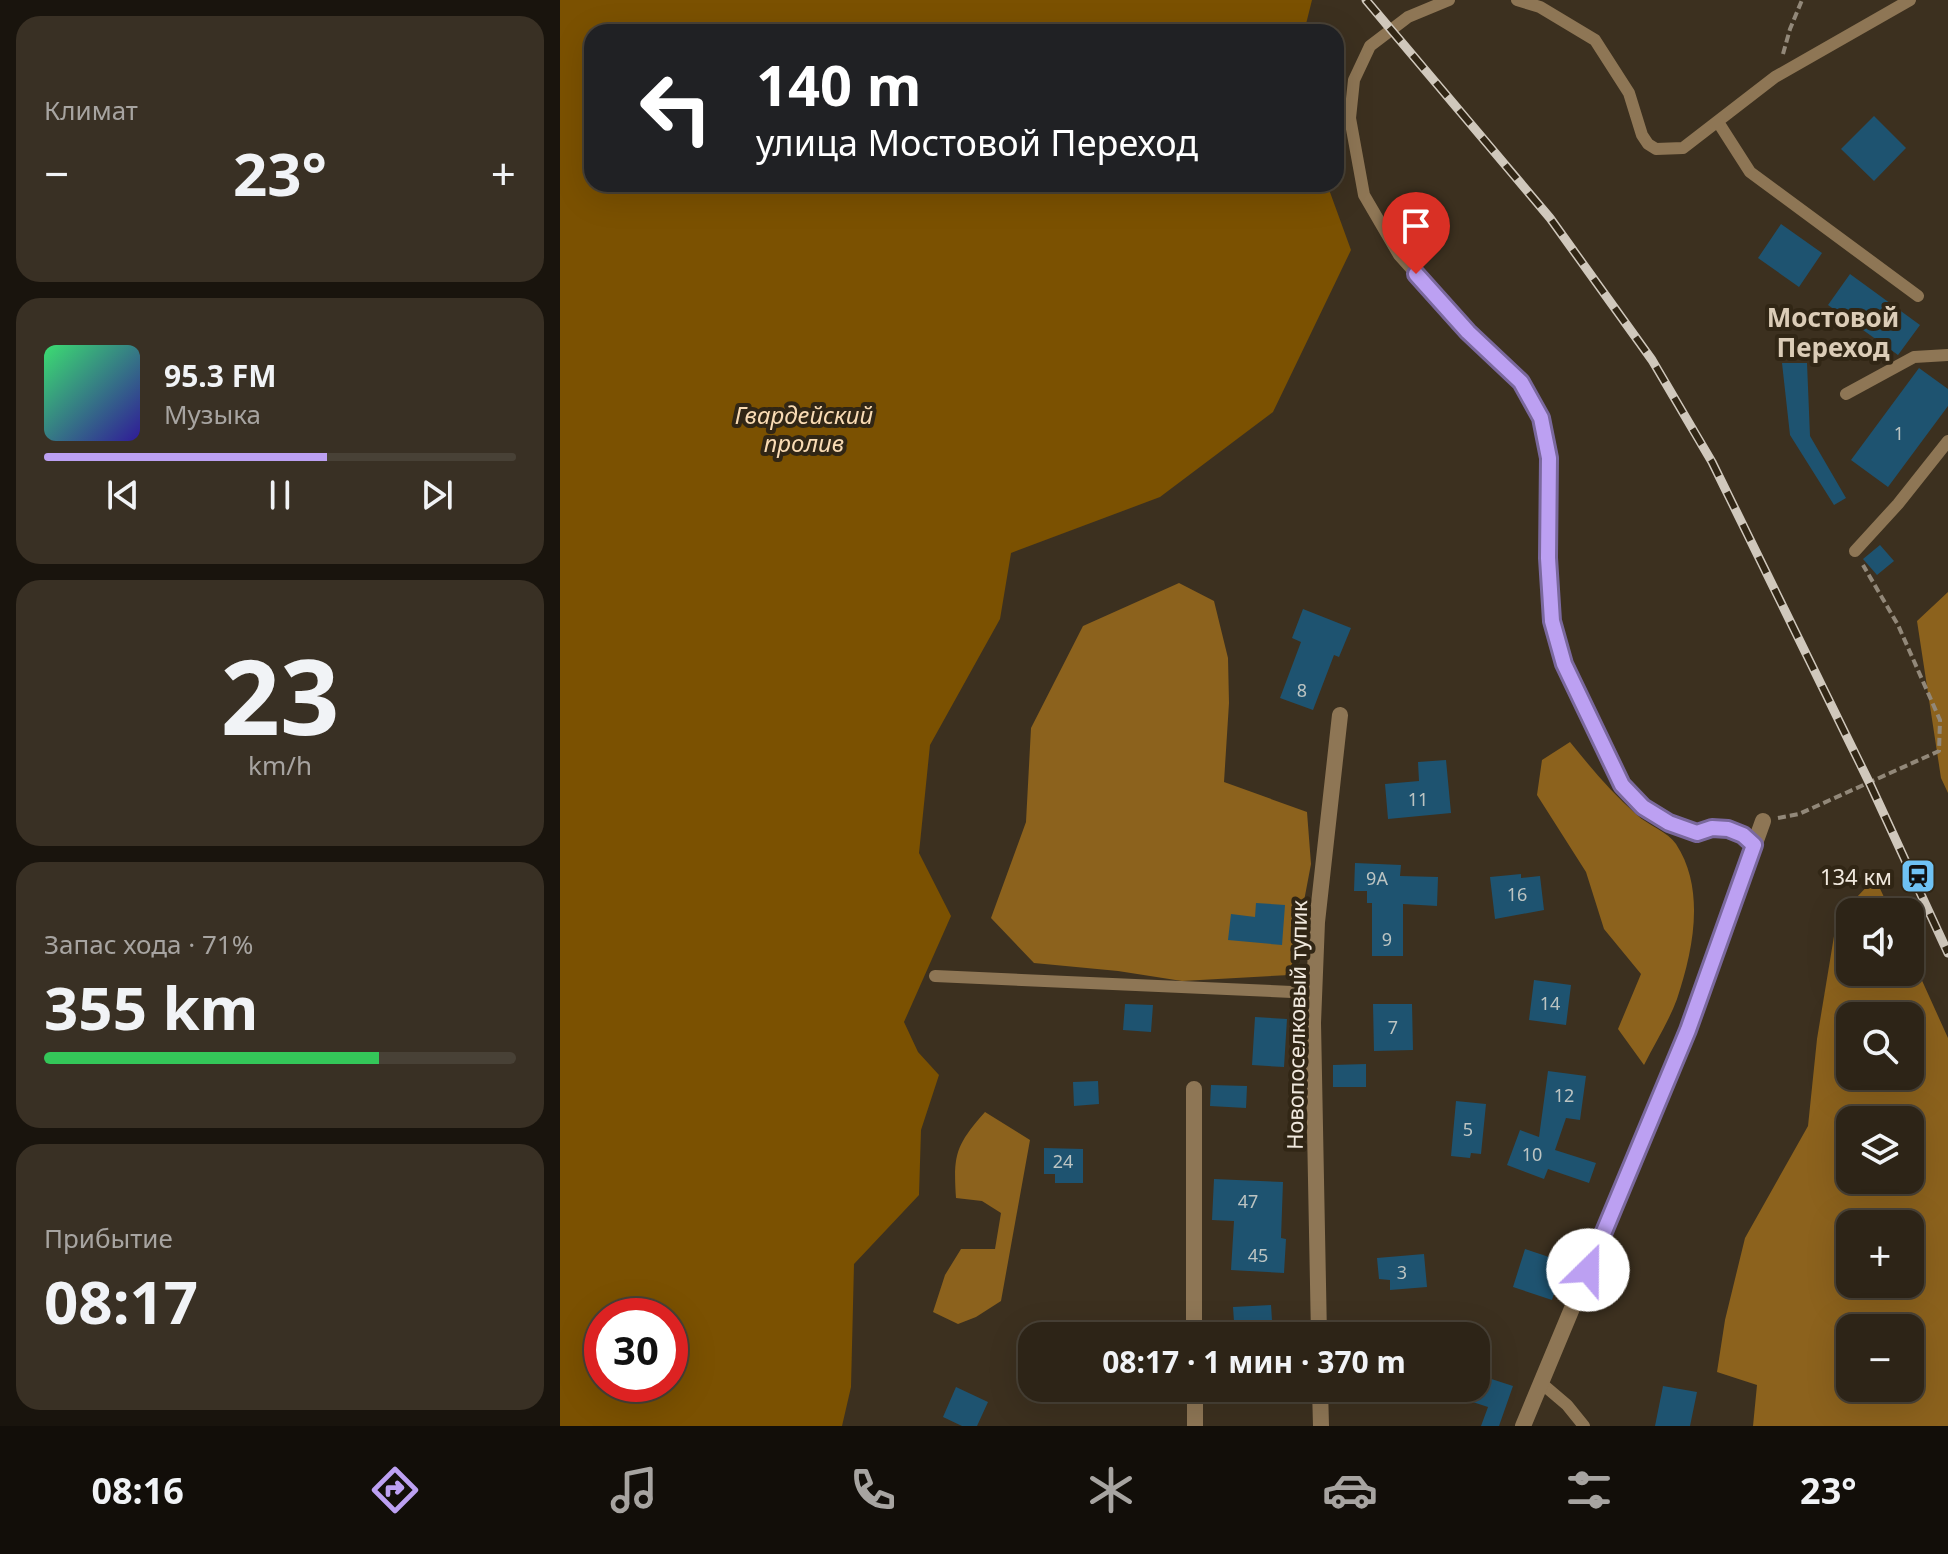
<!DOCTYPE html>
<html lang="ru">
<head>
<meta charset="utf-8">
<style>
	body { margin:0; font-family:"Noto Sans",sans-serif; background:#393024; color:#f1f3f6; height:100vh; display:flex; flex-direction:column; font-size:30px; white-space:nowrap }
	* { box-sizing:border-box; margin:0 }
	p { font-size:26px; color:#a7a4a1 }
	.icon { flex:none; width:44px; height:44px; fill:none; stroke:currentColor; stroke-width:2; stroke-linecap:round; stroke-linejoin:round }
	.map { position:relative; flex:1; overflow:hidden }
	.drawer { display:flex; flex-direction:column; gap:16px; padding:16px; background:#19140d; width:560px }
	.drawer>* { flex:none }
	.guide { position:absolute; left:24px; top:24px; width:760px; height:168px; border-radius:24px; box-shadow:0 8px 32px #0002,0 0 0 2px #484136; background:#202124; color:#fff; overflow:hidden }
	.controls { position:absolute; left:1276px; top:898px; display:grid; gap:16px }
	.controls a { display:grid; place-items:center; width:88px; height:88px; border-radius:16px; background:#2d2417; box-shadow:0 8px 32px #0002,0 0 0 2px #484136; font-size:40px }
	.speed { position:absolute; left:24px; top:1298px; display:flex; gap:16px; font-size:40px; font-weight:700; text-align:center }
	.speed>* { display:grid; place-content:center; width:104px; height:104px; border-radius:50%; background:#2d2417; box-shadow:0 8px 32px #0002,0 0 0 2px #484136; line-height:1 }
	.speed .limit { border:12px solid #d22; background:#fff; color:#111 }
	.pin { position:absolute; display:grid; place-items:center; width:68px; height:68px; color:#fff; margin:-82px -34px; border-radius:50% 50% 50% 0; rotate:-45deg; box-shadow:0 0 8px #0007 }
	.pin .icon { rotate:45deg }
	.me { position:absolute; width:88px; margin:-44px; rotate:23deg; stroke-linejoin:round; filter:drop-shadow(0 0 6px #0008) }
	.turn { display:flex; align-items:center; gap:28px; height:168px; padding:0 40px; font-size:36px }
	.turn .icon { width:104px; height:104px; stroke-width:2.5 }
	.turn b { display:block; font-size:56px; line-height:68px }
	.big { font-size:60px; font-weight:700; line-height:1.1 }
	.drawer .card { flex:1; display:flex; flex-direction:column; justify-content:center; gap:12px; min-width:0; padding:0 28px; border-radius:24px; background:#393024 }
	.drawer .dial { align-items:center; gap:0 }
	.dial b { font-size:104px; line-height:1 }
	.song { display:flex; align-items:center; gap:24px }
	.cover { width:96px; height:96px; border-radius:12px; background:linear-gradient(135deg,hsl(140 70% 55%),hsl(250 70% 35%)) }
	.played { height:8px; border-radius:4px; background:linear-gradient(90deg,#bca0f2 60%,#484136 60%) }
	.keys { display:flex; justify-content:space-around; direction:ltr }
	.heat { display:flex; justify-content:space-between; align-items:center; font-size:44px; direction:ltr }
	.charge { height:12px; border-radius:6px; background:linear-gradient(90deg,#34c759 71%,#484136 0) }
	.trip { position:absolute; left:458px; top:1322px; width:472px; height:80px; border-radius:24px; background:#2d2417; box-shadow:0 8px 32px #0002,0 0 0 2px #484136; font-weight:700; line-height:80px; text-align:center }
	.dock { display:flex; height:128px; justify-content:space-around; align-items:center; background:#120e09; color:#a7a4a1 }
	.dock .icon { width:56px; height:56px }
	.dock .active { color:#bca0f2 }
	.dock b { font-size:36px; color:#f1f3f6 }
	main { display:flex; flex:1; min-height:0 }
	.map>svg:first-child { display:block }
</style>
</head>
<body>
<main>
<section class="drawer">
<div class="card"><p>Климат</p>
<div class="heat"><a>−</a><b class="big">23°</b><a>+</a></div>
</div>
<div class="card">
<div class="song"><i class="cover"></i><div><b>95.3 FM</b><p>Музыка</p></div></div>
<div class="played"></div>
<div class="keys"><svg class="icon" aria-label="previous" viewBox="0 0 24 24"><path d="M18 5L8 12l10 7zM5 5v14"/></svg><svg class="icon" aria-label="pause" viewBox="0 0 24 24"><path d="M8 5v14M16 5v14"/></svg><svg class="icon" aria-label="next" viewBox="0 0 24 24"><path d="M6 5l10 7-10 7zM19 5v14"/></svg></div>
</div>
<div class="card dial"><b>23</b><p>km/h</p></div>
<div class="card"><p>Запас хода · 71%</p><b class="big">355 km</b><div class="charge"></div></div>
<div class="card"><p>Прибытие</p><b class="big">08:17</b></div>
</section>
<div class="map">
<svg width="1388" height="1426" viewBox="0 0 1388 1426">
	<rect width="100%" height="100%" fill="#3c301f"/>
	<path fill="#8c621d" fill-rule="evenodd" d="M 619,583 L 654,601 L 668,658 L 669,703 L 664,782 L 747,812 L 751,864 L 730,975 L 622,981 L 558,971 L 474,963 L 431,918 L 466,822 L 471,728 L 523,626 Z
		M 1388,592 L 1388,793 L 1381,778 L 1357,621 Z
		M 1010,742 C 1031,768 1052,793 1077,815 C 1088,825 1108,832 1116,844 C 1146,890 1133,951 1117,999 C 1109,1021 1095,1043 1084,1065 L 1058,1029 L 1081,974 L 1044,929 L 1026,872 L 977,795 L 982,760 Z
		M 1315,878 L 1331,912 L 1290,912 L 1290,972 L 1350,972 L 1350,954 L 1388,1038 L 1388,1426 L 1193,1426 L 1197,1385 L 1157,1372 L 1165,1320 L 1185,1238 L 1248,1126 L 1257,1039 L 1277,918 ZM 1290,1016 L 1350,1016 L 1350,1076 L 1290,1076 ZM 1290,1120 L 1350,1120 L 1350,1180 L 1290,1180 ZM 1290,1224 L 1350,1224 L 1350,1284 L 1290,1284 ZM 1290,1328 L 1350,1328 L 1350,1388 L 1290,1388 Z
		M 425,1112 L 470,1140 L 441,1301 L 416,1317 L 398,1324 L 373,1312 L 385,1275 L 401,1249 L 435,1249 L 441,1213 L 422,1201 L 396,1198 C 393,1154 396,1145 425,1112 Z"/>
	<path fill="#7b5101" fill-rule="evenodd" d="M 0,0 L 752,0 L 744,32 L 32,32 L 32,184 L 767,184 L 791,250 L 713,412 L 600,497 L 451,553 L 440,619 L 370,745 L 359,853 L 391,916 L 344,1022 L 358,1052 L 379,1075 L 361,1130 L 359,1195 L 294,1264 L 291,1387 L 282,1426 L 0,1426 ZM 42,1316 L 110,1316 L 110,1384 L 42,1384 Z"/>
	<path fill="#1e5370" d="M 1314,116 L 1346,148 L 1314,181 L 1281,149 Z
		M 1221,224 L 1262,253 L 1239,287 L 1198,258 Z
		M 1290,274 L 1360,325 L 1338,355 L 1268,305 Z
		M 1222,363 L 1247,363 L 1250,436 L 1286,498 L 1274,505 L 1230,435 Z
		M 1359,368 L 1388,389 L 1388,406 L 1328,487 L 1291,460 Z
		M 1320,545 L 1334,561 L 1317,575 L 1303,559 Z
		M 743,609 L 791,628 L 779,657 L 774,655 L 753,710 L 720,698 L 741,642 L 732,638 Z
		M 886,760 L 891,813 L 828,819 L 825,784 L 859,781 L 858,762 Z
		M 795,863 L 841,865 L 840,876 L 878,877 L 877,906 L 843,904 L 843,956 L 812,956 L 812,903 L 807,903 L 807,891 L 794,891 Z
		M 961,874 L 961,878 L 980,876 L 984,910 L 935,919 L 930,877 Z
		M 696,903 L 725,905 L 722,945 L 668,940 L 671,914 L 695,917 Z
		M 974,980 L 1011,985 L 1006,1025 L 969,1020 Z
		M 565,1004 L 593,1005 L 591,1032 L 563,1030 Z
		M 813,1004 L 852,1004 L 853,1050 L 814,1051 Z
		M 695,1017 L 727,1019 L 724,1067 L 692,1065 Z
		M 806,1064 L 806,1087 L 773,1087 L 773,1065 Z
		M 988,1071 L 1026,1076 L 1020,1120 L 1006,1118 L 995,1150 L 1036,1163 L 1029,1183 L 988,1169 L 984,1179 L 947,1165 L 960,1130 L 979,1137 Z
		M 538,1081 L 539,1104 L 514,1106 L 513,1082 Z
		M 651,1085 L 687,1086 L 686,1108 L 650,1106 Z
		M 896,1101 L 926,1104 L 921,1154 L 911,1153 L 910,1158 L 891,1156 Z
		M 484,1148 L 523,1149 L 523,1183 L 495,1183 L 495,1174 L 484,1174 Z
		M 654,1179 L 723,1182 L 721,1238 L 726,1239 L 724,1273 L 671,1270 L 674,1221 L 652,1220 Z
		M 965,1249 L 1004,1262 L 992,1300 L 953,1287 Z
		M 864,1254 L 867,1287 L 830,1290 L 830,1280 L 819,1279 L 817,1258 Z
		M 711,1305 L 713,1336 L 675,1336 L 673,1307 Z
		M 916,1374 L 953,1386 L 939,1426 L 921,1426 L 928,1407 L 879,1391 L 880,1388 L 916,1388 Z
		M 1103,1386 L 1137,1392 L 1130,1426 L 1095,1426 Z
		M 396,1387 L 428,1402 L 417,1426 L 402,1426 L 383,1417 Z"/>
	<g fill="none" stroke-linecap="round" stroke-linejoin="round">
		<path stroke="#928879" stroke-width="4" stroke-dasharray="8 4" stroke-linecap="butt" d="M 1223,54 L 1230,29 L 1242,0
			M 1218,818 L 1239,814 L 1379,751 L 1380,720 L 1338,625 L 1303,565"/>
		<path stroke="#8e7655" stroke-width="12" d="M 889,0 L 848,17 L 810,46 L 794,80 L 790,118 L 804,195 L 839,255 L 908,332 L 961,382 L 981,418 L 989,458 L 988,538 L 992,621 L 1004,664 L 1062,785 L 1083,807 L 1109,823 L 1137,833 L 1152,828 L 1168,829 L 1183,835 L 1194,845
			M 957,0 L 980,7 L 1035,40 L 1069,93 L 1082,135 L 1088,144 L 1096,149 L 1123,148 L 1215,77 L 1350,0
			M 1158,122 L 1190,172 L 1358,296
			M 1286,394 L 1354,357 L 1388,355
			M 1295,551 L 1338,504 L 1388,441
			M 375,976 L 754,993
			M 980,1382 L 1007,1405 L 1024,1426"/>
		<path stroke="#8e7655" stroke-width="16" d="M 634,1089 L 634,1336
			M 759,1336 L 753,1023 L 757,922 L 780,715
			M 635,1388 L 635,1426
			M 760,1388 L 761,1426
			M 963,1426 L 1128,1030 L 1203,821"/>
		<defs>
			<path id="rail" d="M 806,0 L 990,218 L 1092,360 L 1152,462 L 1310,784 L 1388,953"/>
		</defs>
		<use href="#rail" stroke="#d0c8bc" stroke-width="9"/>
		<use href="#rail" stroke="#312615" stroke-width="6" stroke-dasharray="18" stroke-linecap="butt"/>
	</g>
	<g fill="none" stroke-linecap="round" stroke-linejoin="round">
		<defs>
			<path id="route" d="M 856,274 L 908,332 L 961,382 L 981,418 L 989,458 L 988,558 L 992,621 L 1004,664 L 1062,785 L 1083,807 L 1109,823 L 1137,833 L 1152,828 L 1168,829 L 1183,835 L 1194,845 L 1128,1030 L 1028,1270"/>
		</defs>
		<use href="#route" stroke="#7a689d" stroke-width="20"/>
		<use href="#route" stroke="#bca0f2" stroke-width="14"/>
	</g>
	<defs>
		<symbol id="station-square" viewBox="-11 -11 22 22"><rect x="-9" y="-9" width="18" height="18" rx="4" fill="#6fc2f4" stroke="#312615"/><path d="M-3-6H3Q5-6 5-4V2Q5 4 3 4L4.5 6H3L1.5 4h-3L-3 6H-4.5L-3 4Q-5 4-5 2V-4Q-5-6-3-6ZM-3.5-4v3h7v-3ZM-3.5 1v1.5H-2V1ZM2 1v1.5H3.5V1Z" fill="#111"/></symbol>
	</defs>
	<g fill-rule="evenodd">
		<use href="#station-square" x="1338" y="856" width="40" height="40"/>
	</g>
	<g text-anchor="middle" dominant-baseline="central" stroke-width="8" stroke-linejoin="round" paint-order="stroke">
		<g font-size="18" fill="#bcc4c2">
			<text x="1339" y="433">1</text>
			<text x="742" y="690">8</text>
			<text x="858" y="799">11</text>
			<text x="817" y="878">9А</text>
			<text x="957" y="894">16</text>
			<text x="827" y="939">9</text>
			<text x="990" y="1003">14</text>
			<text x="833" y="1027">7</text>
			<text x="1004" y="1095">12</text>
			<text x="908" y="1129">5</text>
			<text x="972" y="1154">10</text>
			<text x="503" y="1161">24</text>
			<text x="688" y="1201">47</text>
			<text x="698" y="1255">45</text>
			<text x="842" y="1272">3</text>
		</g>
		<g font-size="22" fill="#f1e9de" stroke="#312615" text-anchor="end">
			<text x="1332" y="876">134 км</text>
		</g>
		<g font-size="22" fill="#f1e9de" stroke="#312615">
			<text transform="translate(736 1025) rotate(-89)">Новопоселковый тупик</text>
		</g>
		<g font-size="24" font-style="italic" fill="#f9dbb4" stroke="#312615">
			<text x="244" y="414">Гвардейский<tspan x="244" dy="28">пролив</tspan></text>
		</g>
		<g font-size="26" font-weight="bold" fill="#dbccb7" stroke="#312615">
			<text x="1273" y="317">Мостовой<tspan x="1273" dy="30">Переход</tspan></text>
		</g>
	</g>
</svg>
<div class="controls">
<a><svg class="icon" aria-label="sound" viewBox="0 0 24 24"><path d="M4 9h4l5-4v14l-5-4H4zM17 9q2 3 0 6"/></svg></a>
<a><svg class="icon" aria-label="search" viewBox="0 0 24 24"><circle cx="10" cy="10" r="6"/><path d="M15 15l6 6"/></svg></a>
<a><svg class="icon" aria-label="layers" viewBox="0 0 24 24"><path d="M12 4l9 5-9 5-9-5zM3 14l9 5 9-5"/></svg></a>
<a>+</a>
<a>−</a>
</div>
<div class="speed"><div class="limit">30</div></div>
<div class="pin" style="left:856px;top:274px;background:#d93025"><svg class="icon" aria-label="arrive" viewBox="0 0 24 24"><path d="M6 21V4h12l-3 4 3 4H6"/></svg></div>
<svg class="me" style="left:1028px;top:1270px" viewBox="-20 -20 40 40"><circle r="19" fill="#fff"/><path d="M0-13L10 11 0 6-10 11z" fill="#bca0f2"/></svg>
<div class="trip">08:17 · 1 мин · 370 m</div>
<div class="guide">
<div class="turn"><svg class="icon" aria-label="left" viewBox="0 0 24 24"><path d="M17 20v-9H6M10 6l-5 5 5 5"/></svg><div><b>140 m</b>улица Мостовой Переход</div></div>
</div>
</div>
</main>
<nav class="dock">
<b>08:16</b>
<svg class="icon active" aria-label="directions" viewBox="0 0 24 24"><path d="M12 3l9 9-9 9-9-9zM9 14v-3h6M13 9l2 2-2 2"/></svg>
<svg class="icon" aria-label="music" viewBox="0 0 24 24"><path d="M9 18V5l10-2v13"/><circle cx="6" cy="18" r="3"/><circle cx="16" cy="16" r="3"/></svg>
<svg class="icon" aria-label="phone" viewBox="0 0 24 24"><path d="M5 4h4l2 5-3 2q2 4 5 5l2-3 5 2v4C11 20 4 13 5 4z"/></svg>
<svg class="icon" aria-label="climate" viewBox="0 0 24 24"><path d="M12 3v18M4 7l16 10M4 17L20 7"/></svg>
<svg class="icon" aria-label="car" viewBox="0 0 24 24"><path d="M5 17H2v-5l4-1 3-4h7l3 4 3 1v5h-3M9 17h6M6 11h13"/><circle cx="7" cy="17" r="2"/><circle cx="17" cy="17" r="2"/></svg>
<svg class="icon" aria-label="filters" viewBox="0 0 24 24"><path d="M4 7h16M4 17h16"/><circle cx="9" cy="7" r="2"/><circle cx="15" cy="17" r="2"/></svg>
<b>23°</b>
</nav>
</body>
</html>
